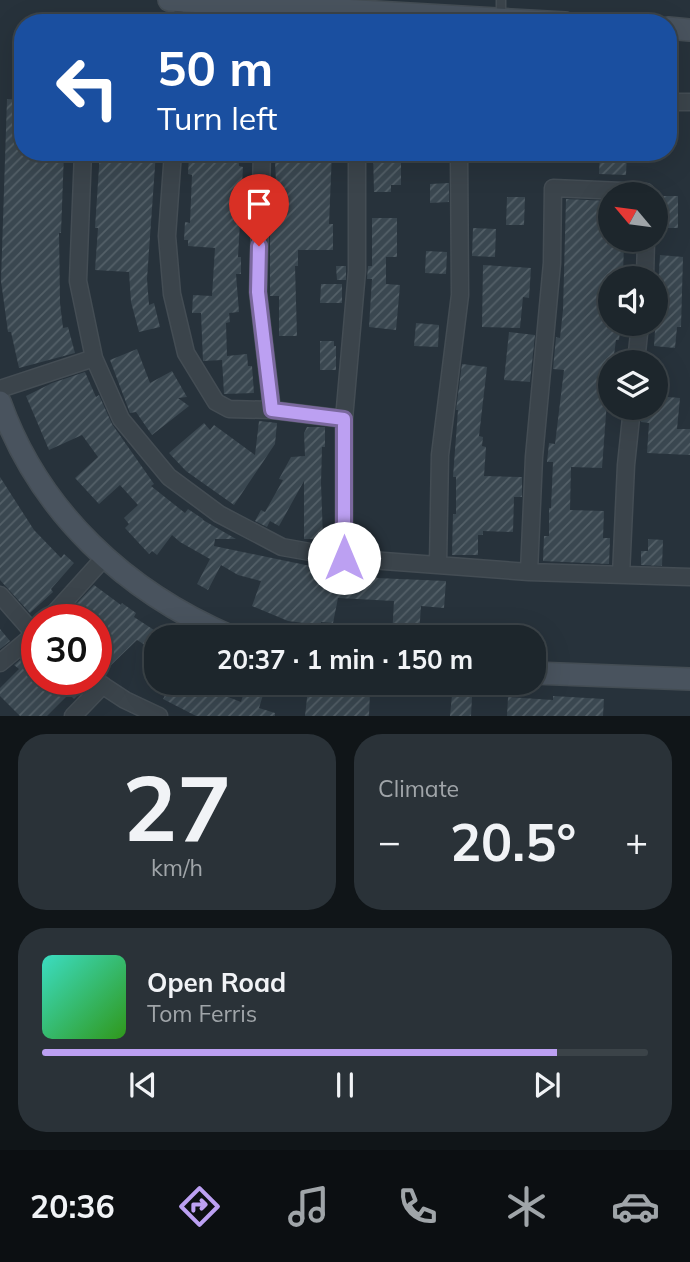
<!DOCTYPE html>
<html lang="en">
<head>
<meta charset="utf-8">
<style>
	body { margin:0; font-family:Mulish,sans-serif; background:#2a3238; color:#f1f3f6; height:100vh; display:flex; flex-direction:column; font-size:26px; white-space:nowrap }
	* { box-sizing:border-box; margin:0 }
	p { font-size:23px; color:#a0a5a9 }
	.icon { flex:none; width:38px; height:38px; fill:none; stroke:currentColor; stroke-width:2; stroke-linecap:round; stroke-linejoin:round }
	.map { position:relative; height:716px; overflow:hidden }
	.details { display:flex; flex-direction:column; gap:18px; padding:18px; background:#101518; flex:1 }
	.details>* { flex:none }
	.guide { position:absolute; left:14px; top:14px; width:663px; height:147px; border-radius:28px; box-shadow:0 7px 28px #0002,0 0 0 2px #3b4348; background:#1a4fa0; color:#fff; overflow:hidden }
	.needle { width:46px; rotate:299deg }
	.fabs { position:absolute; left:598px; top:182px; display:grid; gap:14px }
	.fabs a { display:grid; place-items:center; width:70px; height:70px; border-radius:50%; background:#1d262c; box-shadow:0 7px 28px #0002,0 0 0 2px #3b4348; font-size:35px }
	.speed { position:absolute; left:21px; top:604px; display:flex; gap:14px; font-size:35px; font-weight:700; text-align:center }
	.speed>* { display:grid; place-content:center; width:91px; height:91px; border-radius:50%; background:#1d262c; box-shadow:0 7px 28px #0002,0 0 0 2px #3b4348; line-height:1 }
	.speed .limit { border:10px solid #d22; background:#fff; color:#111 }
	.pin { position:absolute; display:grid; place-items:center; width:60px; height:60px; color:#fff; margin:-72px -30px; border-radius:50% 50% 50% 0; rotate:-45deg; box-shadow:0 0 7px #0007 }
	.pin .icon { rotate:45deg }
	.me { position:absolute; width:77px; margin:-38px; rotate:0deg; stroke-linejoin:round; filter:drop-shadow(0 0 5px #0008) }
	.turn { display:flex; align-items:center; gap:24px; height:147px; padding:0 28px; font-size:32px }
	.turn .icon { width:91px; height:91px; stroke-width:2.5 }
	.turn b { display:block; font-size:49px; line-height:60px }
	.big { font-size:52px; font-weight:700; line-height:1.1 }
	.details .card { flex:1; display:flex; flex-direction:column; justify-content:center; gap:10px; min-width:0; padding:0 24px; border-radius:28px; background:#2a3238 }
	.details .dial { align-items:center; gap:0 }
	.dial b { font-size:91px; line-height:1 }
	.song { display:flex; align-items:center; gap:21px }
	.cover { width:84px; height:84px; border-radius:10px; background:linear-gradient(135deg,hsl(170 70% 55%),hsl(110 70% 35%)) }
	.played { height:7px; border-radius:4px; background:linear-gradient(90deg,#bca0f2 85%,#3b4348 85%) }
	.keys { display:flex; justify-content:space-around; direction:ltr }
	.heat { display:flex; justify-content:space-between; align-items:center; font-size:38px; direction:ltr }
	.details .tiles { flex:1; display:grid; gap:18px; grid-template-columns:1fr 1fr }
	.card:last-child { grid-column:span 2 }
	.trip { position:absolute; left:144px; top:625px; width:402px; height:70px; border-radius:28px; background:#1d262c; box-shadow:0 7px 28px #0002,0 0 0 2px #3b4348; font-weight:700; line-height:70px; text-align:center }
	.dock { display:flex; height:112px; justify-content:space-around; align-items:center; background:#0c0f12; color:#a0a5a9 }
	.dock .icon { width:49px; height:49px }
	.dock .selected { color:#bca0f2 }
	.dock b { font-size:32px; color:#f1f3f6 }
	.map>svg:first-child { display:block }
</style>
</head>
<body>
<div class="map">
<svg width="690" height="716" viewBox="0 0 690 716">
	<defs>
		<pattern id="building-hatch" width="6" height="6" patternUnits="userSpaceOnUse" patternTransform="scale(1.75)"><rect width="6" height="6" fill="#3a4750"/><path d="M-1 1l2-2M0 6l6-6M5 7l2-2" fill="none" stroke="#546068"/></pattern>
	</defs>
	<rect width="100%" height="100%" fill="#27323b"/>
	<path fill="url(#building-hatch)" d="M 7,99 L 23,100 L 23,152 L 64,153 L 61,233 L 59,233 L 60,303 L 63,328 L 68,327 L 75,353 L 19,368 L 11,332 L 8,332 L 1,281 Z
		M 100,152 L 156,152 L 147,279 L 149,305 L 154,303 L 160,327 L 139,332 L 131,302 L 129,272 L 95,270 L 98,228 L 95,228 Z
		M 224,152 L 238,152 L 239,166 L 243,167 L 238,257 L 241,257 L 241,274 L 236,274 L 239,312 L 229,313 L 230,322 L 226,323 L 227,356 L 247,354 L 248,366 L 252,366 L 254,393 L 224,394 L 222,360 L 203,361 L 201,313 L 192,313 L 193,295 L 212,296 L 215,248 L 188,246 L 188,240 L 184,240 L 185,222 L 190,223 L 192,175 L 188,174 L 189,155 L 224,157 Z
		M 283,152 L 332,152 L 329,224 L 333,224 L 333,250 L 298,250 L 298,266 L 295,266 L 297,336 L 279,336 L 279,296 L 270,296 L 270,223 L 278,222 L 275,162 L 283,162 Z
		M 373,152 L 401,152 L 401,185 L 391,185 L 391,192 L 374,192 Z
		M 600,152 L 627,152 L 626,175 L 599,174 Z
		M 449,183 L 449,202 L 430,203 L 430,184 Z
		M 659,196 L 678,196 L 678,228 L 659,228 Z
		M 507,197 L 525,197 L 524,225 L 506,225 Z
		M 566,199 L 611,201 L 611,240 L 624,240 L 623,278 L 611,278 L 611,324 L 621,324 L 619,340 L 616,340 L 613,362 L 611,362 L 611,375 L 609,374 L 602,468 L 571,467 L 570,510 L 604,511 L 603,538 L 610,538 L 609,564 L 543,561 L 544,536 L 549,536 L 549,508 L 551,508 L 553,462 L 547,462 L 549,443 L 555,444 L 564,370 L 553,369 L 556,337 L 560,338 L 563,310 Z
		M 372,218 L 397,218 L 397,257 L 386,257 L 386,284 L 400,285 L 396,330 L 369,327 L 372,279 L 367,279 L 368,266 L 372,266 Z
		M 473,228 L 496,229 L 495,257 L 472,256 Z
		M 426,251 L 447,252 L 446,274 L 425,273 Z
		M 660,255 L 683,257 L 681,327 L 677,327 L 675,348 L 654,346 Z
		M 483,265 L 531,268 L 529,298 L 523,297 L 520,328 L 482,327 Z
		M 336,266 L 346,266 L 346,280 L 337,280 Z
		M 321,284 L 342,284 L 342,303 L 320,303 Z
		M 416,323 L 439,325 L 438,347 L 414,346 Z
		M 509,332 L 535,335 L 530,382 L 504,380 Z
		M 320,341 L 334,341 L 334,346 L 336,346 L 336,370 L 320,370 Z
		M 137,349 L 150,383 L 172,371 L 187,397 L 178,398 L 189,406 L 152,435 L 136,412 L 130,413 L 110,360 Z
		M 462,364 L 487,367 L 479,436 L 483,437 L 482,446 L 486,447 L 484,476 L 522,477 L 522,497 L 514,497 L 513,532 L 483,531 L 483,535 L 478,535 L 478,555 L 452,555 L 453,514 L 456,514 L 456,477 L 453,477 L 458,410 L 456,410 Z
		M 85,372 L 96,397 L 99,395 L 112,424 L 154,484 L 151,486 L 185,513 L 188,509 L 203,519 L 203,520 L 236,539 L 215,539 L 214,546 L 320,568 L 363,583 L 368,570 L 378,571 L 377,578 L 446,581 L 444,608 L 421,606 L 419,635 L 414,635 L 414,637 L 392,637 L 394,601 L 338,598 L 333,623 L 321,622 L 320,625 L 288,621 L 252,606 L 261,581 L 238,575 L 221,565 L 208,590 L 197,584 L 210,559 L 180,542 L 172,535 L 157,555 L 152,551 L 149,554 L 125,528 L 129,524 L 124,518 L 138,505 L 120,485 L 99,504 L 75,478 L 98,457 L 82,435 L 49,450 L 26,396 L 52,383 Z
		M 656,396 L 680,398 L 677,429 L 690,429 L 690,455 L 647,453 L 649,423 L 641,422 L 642,408 L 656,408 Z
		M 259,421 L 277,423 L 275,444 L 234,505 L 186,471 L 169,453 L 204,423 L 210,430 L 214,425 L 255,455 Z
		M 307,427 L 325,427 L 325,447 L 322,447 L 321,483 L 323,539 L 304,539 L 304,481 L 279,526 L 270,521 L 267,527 L 255,521 L 261,510 L 265,512 L 283,480 L 279,479 L 291,457 L 305,456 L 304,433 Z
		M 0,477 L 34,530 L 61,558 L 64,554 L 74,563 L 51,589 L 53,592 L 30,613 L 0,580 Z
		M 648,539 L 663,540 L 662,566 L 641,565 L 641,551 L 648,551 Z
		M 94,585 L 121,605 L 122,603 L 136,613 L 134,617 L 154,630 L 145,645 L 137,640 L 107,669 L 96,662 L 96,619 L 76,604 Z
		M 0,629 L 10,641 L 0,649 Z
		M 28,653 L 37,662 L 37,679 L 83,679 L 79,684 L 84,689 L 74,699 L 69,694 L 47,716 L 20,716 L 0,696 L 0,688 L 19,669 L 14,665 Z
		M 147,682 L 190,682 L 241,702 L 247,682 L 267,682 L 259,708 L 275,713 L 275,716 L 196,716 L 163,699 L 167,692 Z
		M 308,689 L 351,694 L 351,690 L 370,691 L 369,716 L 305,716 Z
		M 452,695 L 472,697 L 471,716 L 450,716 Z
		M 553,696 L 604,699 L 603,716 L 507,716 L 508,697 L 553,700 Z"/>
	<g fill="none" stroke-linecap="round" stroke-linejoin="round">
		<defs>
			<path id="lane" d="M 501,18 L 501,0
				M 178,23 L 179,1
				M 297,23 L 298,8"/>
			<path id="street" d="M 668,102 L 690,102
				M 83,152 L 78,281 L 94,358 L 121,419 L 169,477 L 219,514 L 282,547 L 344,558 L 529,572 L 690,577
				M 173,152 L 167,236 L 172,294 L 186,353 L 216,402 L 229,409 L 272,410 L 344,419
				M 262,152 L 258,292 L 272,410
				M 645,278 L 646,240
				M 636,362 L 640,324
				M 0,389 L 94,358
				M 344,558 L 344,419 L 357,271 L 357,152
				M 438,565 L 440,455 L 460,295 L 459,152
				M 529,572 L 534,457 L 552,263 L 553,188 L 646,192 L 646,194
				M 621,575 L 626,465 L 632,408
				M 0,595 L 37,637
				M 48,620 L 104,558
				M 0,663 L 37,632
				M 93,679 L 125,700 L 159,716
				M 73,716 L 103,685"/>
			<path id="secondary" d="M 169,0 L 565,23
				M 668,28 L 690,30
				M 0,402 C 39,512 126,592 232,637
				M 534,673 L 690,679"/>
		</defs>
		<use href="#lane" stroke="#444d54" stroke-width="11"/>
		<use href="#street" stroke="#444d54" stroke-width="19"/>
		<use href="#secondary" stroke="#444d54" stroke-width="24"/>
		<use href="#lane" stroke="#3b444b" stroke-width="8"/>
		<use href="#street" stroke="#3b444b" stroke-width="16"/>
		<use href="#secondary" stroke="#49535e" stroke-width="21"/>
	</g>
	<g fill="none" stroke-linecap="round" stroke-linejoin="round">
		<defs>
			<path id="route" d="M 259,246 L 258,292 L 272,410 L 344,419 L 344,558"/>
		</defs>
		<use href="#route" stroke="#7a689d" stroke-width="18"/>
		<use href="#route" stroke="#bca0f2" stroke-width="12"/>
	</g>
</svg>
<div class="fabs">
<a><svg class="needle" viewBox="-14 -14 28 28"><path d="M0-13l5 13h-10z" fill="#e53935"/><path d="M0 13l5-13h-10z" fill="#a0a5a9"/></svg></a>
<a><svg class="icon" aria-label="sound" viewBox="0 0 24 24"><path d="M4 9h4l5-4v14l-5-4H4zM17 9q2 3 0 6"/></svg></a>
<a><svg class="icon" aria-label="layers" viewBox="0 0 24 24"><path d="M12 4l9 5-9 5-9-5zM3 14l9 5 9-5"/></svg></a>
</div>
<div class="speed"><div class="limit">30</div></div>
<div class="pin" style="left:259px;top:246px;background:#d93025"><svg class="icon" aria-label="arrive" viewBox="0 0 24 24"><path d="M6 21V4h12l-3 4 3 4H6"/></svg></div>
<svg class="me" style="left:344px;top:558px" viewBox="-20 -20 40 40"><circle r="19" fill="#fff"/><path d="M0-13L10 11 0 6-10 11z" fill="#bca0f2"/></svg>
<div class="trip">20:37 · 1 min · 150 m</div>
<div class="guide">
<div class="turn"><svg class="icon" aria-label="left" viewBox="0 0 24 24"><path d="M17 20v-9H6M10 6l-5 5 5 5"/></svg><div><b>50 m</b>Turn left</div></div>
</div>
</div>
<section class="details">
<div class="tiles">
<div class="card dial"><b>27</b><p>km/h</p></div>
<div class="card"><p>Climate</p>
<div class="heat"><a>−</a><b class="big">20.5°</b><a>+</a></div>
</div>
<div class="card">
<div class="song"><i class="cover"></i><div><b>Open Road</b><p>Tom Ferris</p></div></div>
<div class="played"></div>
<div class="keys"><svg class="icon" aria-label="previous" viewBox="0 0 24 24"><path d="M18 5L8 12l10 7zM5 5v14"/></svg><svg class="icon" aria-label="pause" viewBox="0 0 24 24"><path d="M8 5v14M16 5v14"/></svg><svg class="icon" aria-label="next" viewBox="0 0 24 24"><path d="M6 5l10 7-10 7zM19 5v14"/></svg></div>
</div>
</div>
</section>
<nav class="dock">
<b>20:36</b>
<svg class="icon selected" aria-label="directions" viewBox="0 0 24 24"><path d="M12 3l9 9-9 9-9-9zM9 14v-3h6M13 9l2 2-2 2"/></svg>
<svg class="icon" aria-label="music" viewBox="0 0 24 24"><path d="M9 18V5l10-2v13"/><circle cx="6" cy="18" r="3"/><circle cx="16" cy="16" r="3"/></svg>
<svg class="icon" aria-label="phone" viewBox="0 0 24 24"><path d="M5 4h4l2 5-3 2q2 4 5 5l2-3 5 2v4C11 20 4 13 5 4z"/></svg>
<svg class="icon" aria-label="climate" viewBox="0 0 24 24"><path d="M12 3v18M4 7l16 10M4 17L20 7"/></svg>
<svg class="icon" aria-label="car" viewBox="0 0 24 24"><path d="M5 17H2v-5l4-1 3-4h7l3 4 3 1v5h-3M9 17h6M6 11h13"/><circle cx="7" cy="17" r="2"/><circle cx="17" cy="17" r="2"/></svg>
</nav>
</body>
</html>
